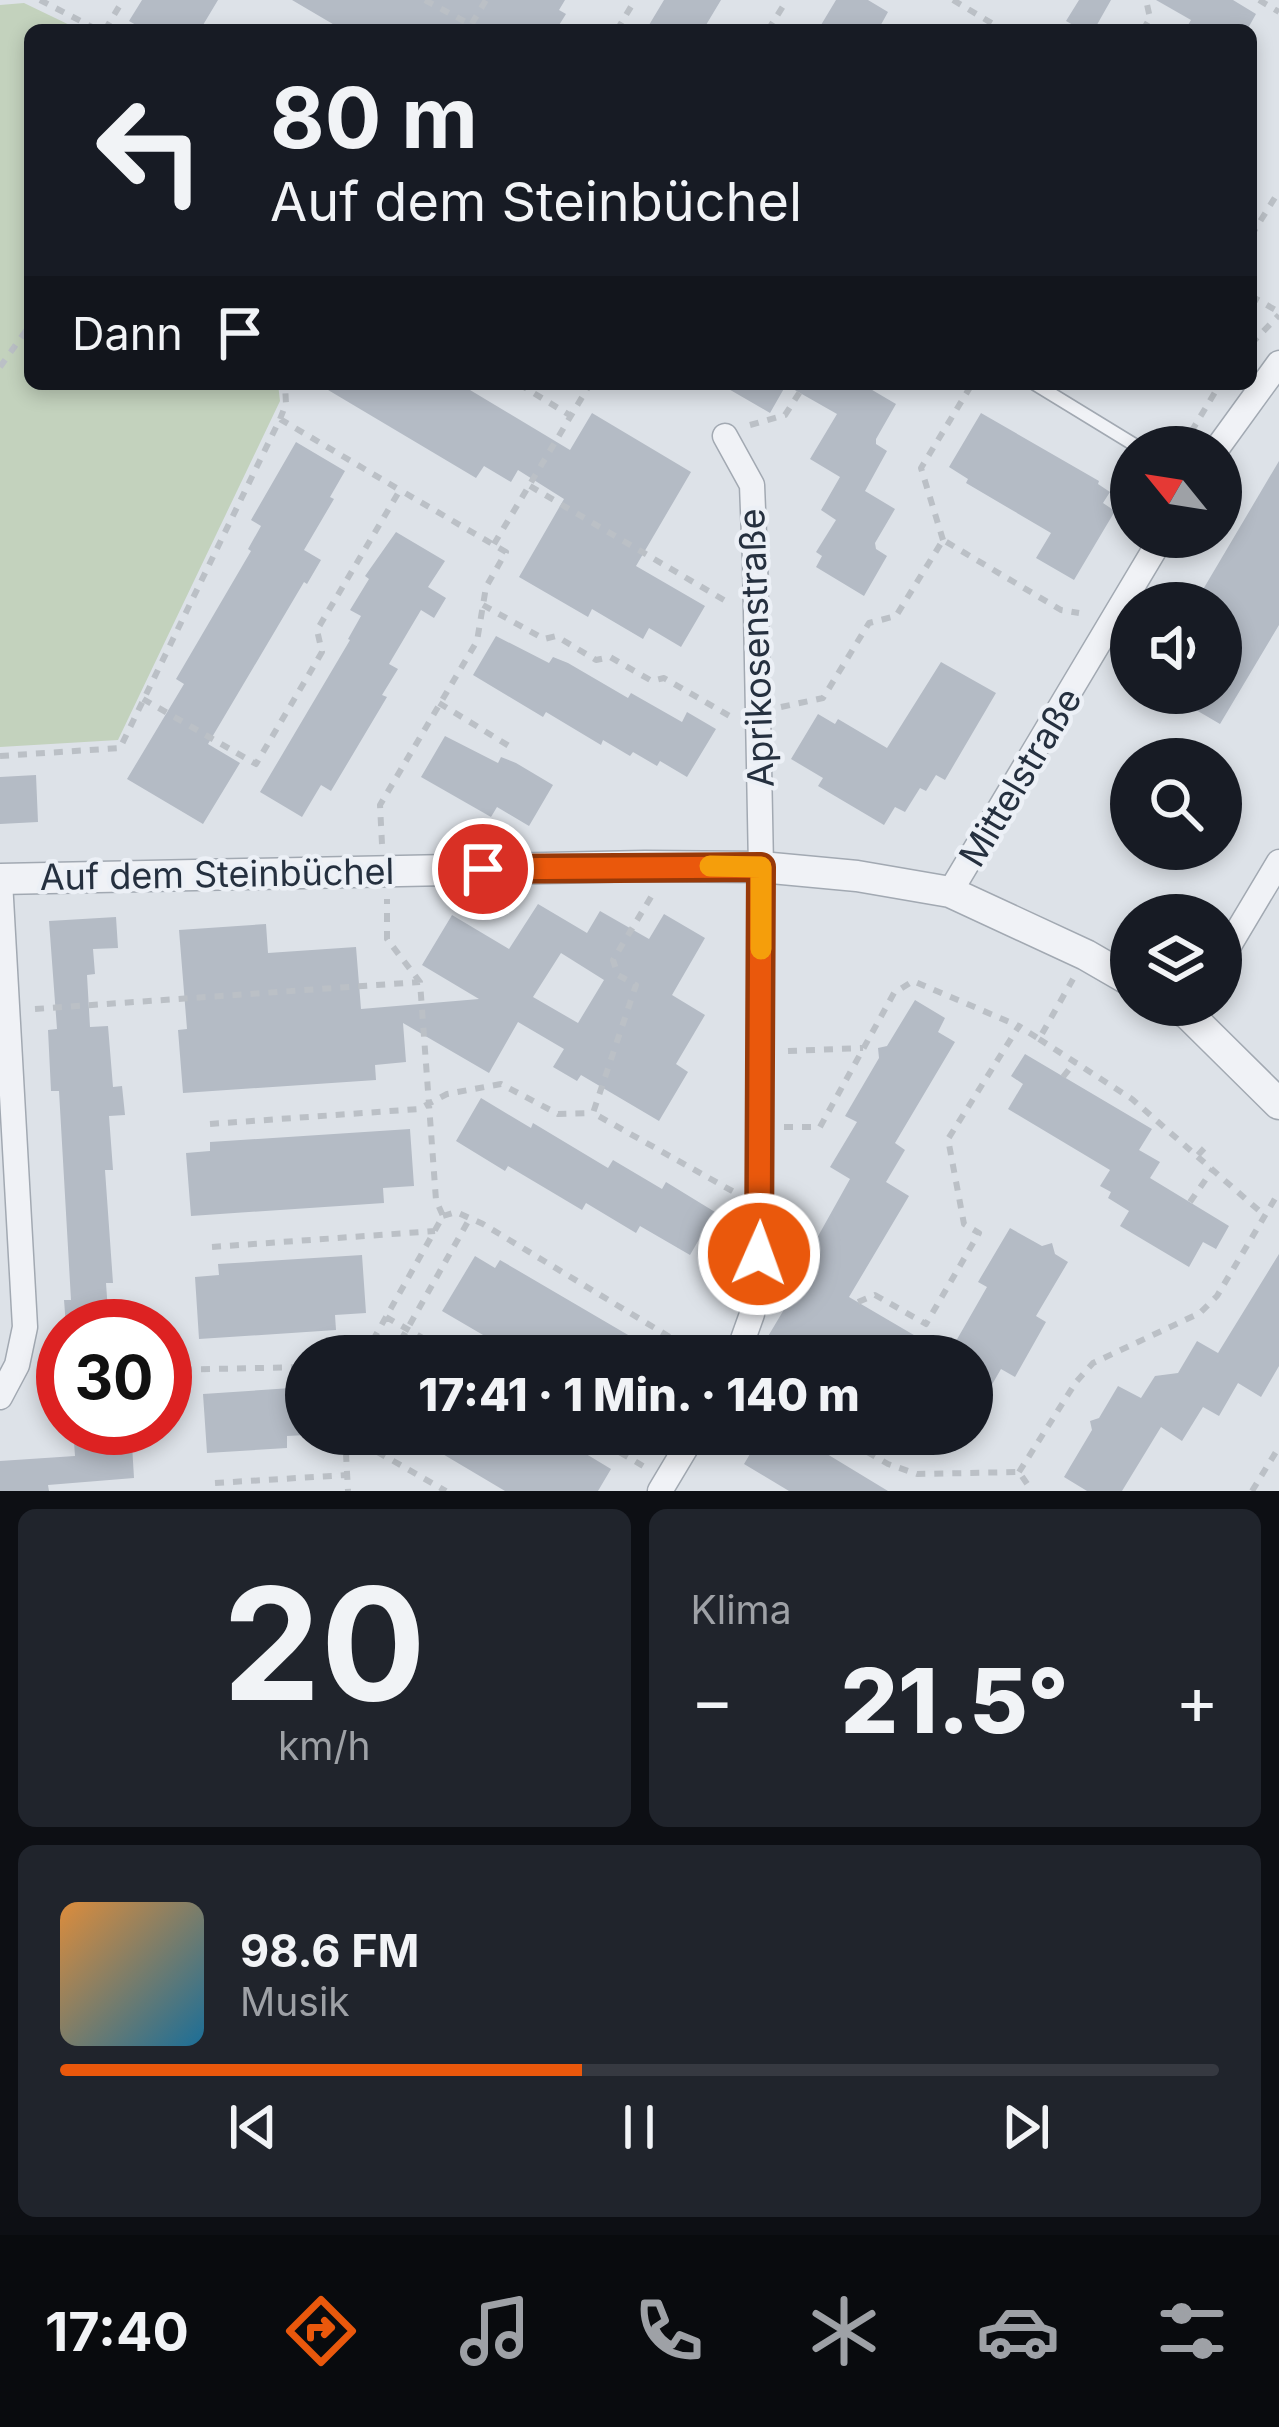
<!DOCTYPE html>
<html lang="de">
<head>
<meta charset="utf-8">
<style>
	body { margin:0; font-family:Inter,sans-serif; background:#20242c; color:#f1f3f6; height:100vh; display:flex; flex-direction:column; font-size:45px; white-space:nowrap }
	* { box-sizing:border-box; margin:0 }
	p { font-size:39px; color:#9ea1a6 }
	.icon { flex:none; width:66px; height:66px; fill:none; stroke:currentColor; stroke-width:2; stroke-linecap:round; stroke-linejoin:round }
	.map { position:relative; height:1491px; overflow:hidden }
	.details { display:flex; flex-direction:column; gap:18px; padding:18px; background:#0d0f14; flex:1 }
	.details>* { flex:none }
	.hud { position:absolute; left:24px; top:24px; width:1233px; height:366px; border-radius:18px; box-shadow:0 6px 18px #0003; background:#171b24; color:#f1f3f6; overflow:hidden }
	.needle { width:78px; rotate:300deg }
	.tools { position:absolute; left:1110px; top:426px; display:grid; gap:24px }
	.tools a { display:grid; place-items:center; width:132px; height:132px; border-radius:50%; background:#171b24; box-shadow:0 6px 18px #0003; font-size:60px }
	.speed { position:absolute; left:36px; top:1299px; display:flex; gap:24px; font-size:60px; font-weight:700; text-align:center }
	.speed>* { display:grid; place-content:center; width:156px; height:156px; border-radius:50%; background:#171b24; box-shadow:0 6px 18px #0003; line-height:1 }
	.speed .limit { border:18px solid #d22; background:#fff; color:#111 }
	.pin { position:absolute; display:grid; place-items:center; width:102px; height:102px; color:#fff; margin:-51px; border:6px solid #fff; border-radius:50%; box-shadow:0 3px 12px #0007 }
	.me { position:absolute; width:132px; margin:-66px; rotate:2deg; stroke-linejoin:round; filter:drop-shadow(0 0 9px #0008) }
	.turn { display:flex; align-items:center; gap:42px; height:252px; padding:0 48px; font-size:54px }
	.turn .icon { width:156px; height:156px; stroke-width:2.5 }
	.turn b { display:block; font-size:84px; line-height:102px }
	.then { display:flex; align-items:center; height:114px; padding:0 48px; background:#0003; gap:24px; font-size:45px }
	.big { font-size:90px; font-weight:800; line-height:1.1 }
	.details .tile { flex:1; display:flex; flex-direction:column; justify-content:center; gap:18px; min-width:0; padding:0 42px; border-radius:18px; background:#20242c }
	.details .dial { align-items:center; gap:0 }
	.dial b { font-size:156px; line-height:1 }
	.song { display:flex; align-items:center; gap:36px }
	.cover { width:144px; height:144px; border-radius:18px; background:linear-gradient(135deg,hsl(30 70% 55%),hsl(200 70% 35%)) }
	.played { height:12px; border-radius:6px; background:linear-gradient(90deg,#ea580c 45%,#363941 45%) }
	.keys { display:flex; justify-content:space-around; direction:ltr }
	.heat { display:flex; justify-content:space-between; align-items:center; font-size:66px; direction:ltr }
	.details .tiles { flex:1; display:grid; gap:18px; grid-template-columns:1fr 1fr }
	.tile:last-child { grid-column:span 2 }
	.trip { position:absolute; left:285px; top:1335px; width:708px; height:120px; border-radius:60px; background:#171b24; box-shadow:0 6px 18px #0003; font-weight:800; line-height:120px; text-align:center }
	.tabs { display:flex; height:192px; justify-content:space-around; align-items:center; background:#090b0e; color:#9ea1a6 }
	.tabs .icon { width:84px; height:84px }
	.tabs .active { color:#ea580c }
	.tabs b { font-size:54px; color:#f1f3f6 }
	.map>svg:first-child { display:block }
</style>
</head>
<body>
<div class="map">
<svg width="1279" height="1491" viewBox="0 0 1279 1491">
	<rect width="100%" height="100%" fill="#dde2e8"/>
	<path fill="#c3d2bd" d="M 24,3 L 80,30 L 30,30 L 30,384 L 278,384 L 280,401 L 118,740 L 0,747 L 0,5 Z"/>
	<path fill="#b4bbc5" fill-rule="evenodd" d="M 142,0 L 218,0 L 200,30 L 145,30 L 129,21 Z
		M 292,0 L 565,0 L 559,10 L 566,14 L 556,30 L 343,30 Z
		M 664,0 L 721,0 L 703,30 L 646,30 Z
		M 836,0 L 868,0 L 888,12 L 878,30 L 818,30 Z
		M 1079,0 L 1111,0 L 1094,30 L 1082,30 L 1066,21 Z
		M 1156,0 L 1233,0 L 1256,14 L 1247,30 L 1185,30 L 1191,20 Z
		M 318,384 L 460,384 L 570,450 L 592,413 L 691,472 L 636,566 L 705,606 L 681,647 L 649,628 L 643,639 L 592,609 L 588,617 L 519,577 L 564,499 L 518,470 L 511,482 L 484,466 L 476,478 Z
		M 720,384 L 862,384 L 896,404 L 876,439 L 876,444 L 887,451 L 865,491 L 895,509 L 875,543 L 876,549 L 887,556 L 864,596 L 816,567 L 822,556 L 816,552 L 836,520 L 821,510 L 840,477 L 810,459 L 837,414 L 786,385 L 770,413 Z
		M 981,413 L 1099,481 L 1098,484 L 1110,492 L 1103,503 L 1115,511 L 1074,580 L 1036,558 L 1051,533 L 966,483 L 968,479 L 949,467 Z
		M 296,442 L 345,471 L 330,497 L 334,499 L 304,550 L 321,560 L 307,584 L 304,582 L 208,744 L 240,763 L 203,824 L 127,779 L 184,684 L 176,679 L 251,551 L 248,549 L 261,526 L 251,520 Z
		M 1279,461 L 1279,625 L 1220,724 L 1167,693 L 1221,693 L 1221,603 L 1195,603 Z
		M 396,532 L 445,561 L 428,587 L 446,598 L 434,618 L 421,610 L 389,664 L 398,669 L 382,695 L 387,697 L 331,791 L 321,785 L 302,817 L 260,792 L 350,640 L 348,639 L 361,616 L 350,610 L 369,579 L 365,576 Z
		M 496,636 L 549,663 L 553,657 L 568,663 L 628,698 L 631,693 L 682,722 L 687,712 L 716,729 L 687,777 L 660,761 L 657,766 L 633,752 L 630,756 L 603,740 L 601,745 L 546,712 L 543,717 L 473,675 Z
		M 941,662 L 996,693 L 945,780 L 936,775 L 926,791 L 920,788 L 905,812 L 895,807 L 884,825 L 818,786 L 823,778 L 791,759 L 818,714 L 835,724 L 838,719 L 887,748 Z
		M 445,736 L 498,763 L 501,757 L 516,763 L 553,785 L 529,826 L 497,807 L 491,817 L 421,777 Z
		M 36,775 L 38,822 L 0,824 L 0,777 Z
		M 538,904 L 587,933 L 600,911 L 649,939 L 664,914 L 705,938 L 672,995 L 705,1015 L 676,1064 L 688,1072 L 659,1121 L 581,1075 L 577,1081 L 553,1067 L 564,1049 L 518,1022 L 489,1073 L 403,1023 L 406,1062 L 375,1065 L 376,1080 L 183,1093 L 178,1030 L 187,1029 L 179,930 L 266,924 L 268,953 L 356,947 L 361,1009 L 479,999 L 422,965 L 452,915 L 509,949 ZM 561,953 L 604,980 L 578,1023 L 533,997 Z
		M 116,917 L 118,948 L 93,949 L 95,974 L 87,975 L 90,1027 L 108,1026 L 113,1087 L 122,1086 L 125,1115 L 109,1116 L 113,1170 L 105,1170 L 113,1283 L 106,1283 L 109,1326 L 66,1326 L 64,1300 L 71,1300 L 59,1091 L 51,1091 L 48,1030 L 57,1029 L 49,921 Z
		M 915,1000 L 945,1018 L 938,1032 L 955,1042 L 895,1143 L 905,1150 L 886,1182 L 909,1196 L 849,1297 L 948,1355 L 987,1287 L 978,1282 L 1010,1228 L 1042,1246 L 1052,1243 L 1055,1254 L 1068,1262 L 1036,1316 L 1046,1322 L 1015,1377 L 1001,1369 L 972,1419 L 972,1356 L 797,1356 L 767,1338 L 819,1251 L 812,1247 L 850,1179 L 830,1167 L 857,1122 L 845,1116 L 879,1058 L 878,1048 L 887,1046 Z
		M 1025,1054 L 1152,1129 L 1139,1150 L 1160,1162 L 1150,1178 L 1229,1226 L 1216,1249 L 1203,1242 L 1189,1267 L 1120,1226 L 1129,1211 L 1108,1198 L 1111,1192 L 1100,1186 L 1110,1170 L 1008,1109 L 1023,1084 L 1011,1076 Z
		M 481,1098 L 531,1128 L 533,1123 L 608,1168 L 613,1160 L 662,1189 L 666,1182 L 715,1212 L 690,1255 L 640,1226 L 636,1233 L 586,1203 L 582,1210 L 508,1166 L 505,1171 L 456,1141 Z
		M 410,1129 L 414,1186 L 383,1188 L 384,1203 L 191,1216 L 186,1153 L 210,1151 L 210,1142 Z
		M 1279,1254 L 1279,1366 L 1261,1397 L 1238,1383 L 1219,1416 L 1203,1407 L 1182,1441 L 1161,1427 L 1122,1491 L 1087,1491 L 1064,1477 L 1092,1430 L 1090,1421 L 1099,1418 L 1118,1386 L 1141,1398 L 1155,1376 L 1178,1373 L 1197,1341 L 1218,1353 Z
		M 362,1255 L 366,1313 L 335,1315 L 336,1330 L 199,1339 L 195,1277 L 219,1275 L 218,1264 Z
		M 475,1256 L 495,1268 L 500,1260 L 664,1356 L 519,1356 L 442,1311 Z
		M 306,1387 L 306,1435 L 287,1436 L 287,1448 L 207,1453 L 203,1394 Z
		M 73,1428 L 131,1428 L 134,1478 L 48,1485 L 49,1491 L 0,1491 L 0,1461 L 75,1456 Z
		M 409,1434 L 553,1434 L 611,1469 L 598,1491 L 505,1491 Z
		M 762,1434 L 794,1434 L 888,1491 L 789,1491 L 744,1464 Z"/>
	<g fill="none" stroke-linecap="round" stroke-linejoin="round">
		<defs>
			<path id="service" d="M 1035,384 L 1138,447"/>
			<path id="minor" d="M 725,436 L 752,485 L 755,560 L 761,867 L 759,1254 L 752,1314 L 737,1356
				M 1218,447 L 1279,363
				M 0,881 L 25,1327 L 17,1365 L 0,1397
				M 950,892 L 1162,537
				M 1221,959 L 1279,862
				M 660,1491 L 694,1434"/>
			<path id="tertiary" d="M 0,879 L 645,866 L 761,867 L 857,876 L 950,892 L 1086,955 L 1131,981
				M 1173,1005 L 1188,1014 L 1279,1104"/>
		</defs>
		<use href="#service" stroke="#a2a9b2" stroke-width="15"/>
		<use href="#minor" stroke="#a2a9b2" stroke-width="27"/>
		<use href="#tertiary" stroke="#a2a9b2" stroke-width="33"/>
		<path stroke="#bbc0c6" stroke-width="6" stroke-dasharray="9 9" stroke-linecap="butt" d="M 40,0 L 98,30
			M 425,0 L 471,25 L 486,0
			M 953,0 L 1003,30
			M 1259,0 L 1279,12
			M 105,30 L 123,0
			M 617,30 L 635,0
			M 768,30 L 787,0
			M 1143,30 L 1150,18 L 1146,0
			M 1251,236 L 1279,191
			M 1251,296 L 1279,312
			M 1251,344 L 1279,315
			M 0,367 L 30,325
			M 519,384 L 571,416
			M 750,425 L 785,415 L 805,384
			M 1182,447 L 1220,384
			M 530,486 L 729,603
			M 943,540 L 921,468 L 972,384
			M 494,544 L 590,384
			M 483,605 L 544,639 L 556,636 L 596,660 L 610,657 L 652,681 L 664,678 L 733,718
			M 143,699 L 256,764 L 322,652 L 317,630 L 400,490 L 280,419
			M 439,703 L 509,746
			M 781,707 L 823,698 L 869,623 L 896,616 L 943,540 L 1061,610 L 1079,613
			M 0,756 L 120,748 L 280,419 L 286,404 L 285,384
			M 382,844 L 380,805 L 477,641 L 486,587 L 506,552 L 400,490
			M 651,897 L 613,960 L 618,975 L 636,985 L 593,1113 L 734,1192
			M 35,1009 L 420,982
			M 1039,1039 L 1132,1099 L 1264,1215
			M 788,1051 L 863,1048
			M 1063,1077 L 1075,1062
			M 210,1124 L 419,1109 L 447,1094 L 501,1084 L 558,1114 L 593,1113
			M 784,1127 L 820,1127 L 894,993 L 913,981 L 1019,1026
			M 1198,1155 L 1209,1143
			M 1190,1202 L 1213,1169
			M 443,1216 L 456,1212 L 483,1224 L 701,1356
			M 212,1247 L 435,1231
			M 858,1302 L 875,1295 L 926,1324 L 979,1233 L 964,1224 L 948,1139 L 1019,1026 L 1039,1039 L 1073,979
			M 386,1317 L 454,1356
			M 364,1356 L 443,1216 L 436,1200 L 420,982 L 387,939 L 387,899
			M 392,1356 L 470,1218
			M 165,1370 L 306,1367
			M 44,1372 L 63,1377
			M 346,1434 L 446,1491
			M 589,1434 L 643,1466
			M 836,1434 L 888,1464 L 917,1474 L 1019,1472 L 1032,1491
			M 345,1435 L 348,1491
			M 1019,1472 L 1076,1382 L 1093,1363 L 1200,1313 L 1217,1296 L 1279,1192
			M 215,1483 L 347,1475
			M 1252,1491 L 1279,1447"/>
		<use href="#service" stroke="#f0f2f6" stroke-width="12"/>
		<use href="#minor" stroke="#f0f2f6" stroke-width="24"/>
		<use href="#tertiary" stroke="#f0f2f6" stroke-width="30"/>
	</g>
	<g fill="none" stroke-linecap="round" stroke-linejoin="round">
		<defs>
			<path id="route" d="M 483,869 L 761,867 L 759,1254"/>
		</defs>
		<use href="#route" stroke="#983908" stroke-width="30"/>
		<use href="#route" stroke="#ea580c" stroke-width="21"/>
		<path stroke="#f59e0b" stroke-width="21" d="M 710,866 L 761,867 L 761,949"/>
	</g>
	<g text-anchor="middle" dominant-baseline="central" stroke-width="9" stroke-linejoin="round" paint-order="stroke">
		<g font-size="36" fill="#25303f" stroke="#ecf0f6">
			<text transform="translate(756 648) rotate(-92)">Aprikosenstraße</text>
			<text transform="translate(1020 777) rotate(-59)">Mittelstraße</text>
			<text transform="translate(217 874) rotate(-1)">Auf dem Steinbüchel</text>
		</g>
	</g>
</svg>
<div class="tools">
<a><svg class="needle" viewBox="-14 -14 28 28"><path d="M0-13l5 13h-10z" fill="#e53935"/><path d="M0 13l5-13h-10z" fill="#9ea1a6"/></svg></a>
<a><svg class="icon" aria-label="sound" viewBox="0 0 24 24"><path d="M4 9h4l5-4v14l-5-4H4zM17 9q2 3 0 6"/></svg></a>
<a><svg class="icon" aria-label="search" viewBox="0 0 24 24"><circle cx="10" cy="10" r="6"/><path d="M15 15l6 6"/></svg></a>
<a><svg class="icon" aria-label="layers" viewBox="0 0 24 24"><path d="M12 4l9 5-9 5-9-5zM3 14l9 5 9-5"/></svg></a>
</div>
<div class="speed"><div class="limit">30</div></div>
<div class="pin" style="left:483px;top:869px;background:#d93025"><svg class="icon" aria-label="arrive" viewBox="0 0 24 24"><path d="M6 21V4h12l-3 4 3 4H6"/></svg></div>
<svg class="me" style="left:759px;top:1254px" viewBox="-20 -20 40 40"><circle r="17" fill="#ea580c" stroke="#fff" stroke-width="3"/><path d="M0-11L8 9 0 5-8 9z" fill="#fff"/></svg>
<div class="trip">17:41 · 1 Min. · 140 m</div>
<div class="hud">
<div class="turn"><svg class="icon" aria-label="left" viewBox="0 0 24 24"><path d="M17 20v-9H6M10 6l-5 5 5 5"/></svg><div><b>80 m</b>Auf dem Steinbüchel</div></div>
<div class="then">Dann<svg class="icon" aria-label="arrive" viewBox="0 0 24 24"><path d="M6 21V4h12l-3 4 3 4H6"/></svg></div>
</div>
</div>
<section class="details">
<div class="tiles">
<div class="tile dial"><b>20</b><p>km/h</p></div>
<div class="tile"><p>Klima</p>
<div class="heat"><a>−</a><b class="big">21.5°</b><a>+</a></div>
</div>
<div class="tile">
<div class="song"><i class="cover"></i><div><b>98.6 FM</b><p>Musik</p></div></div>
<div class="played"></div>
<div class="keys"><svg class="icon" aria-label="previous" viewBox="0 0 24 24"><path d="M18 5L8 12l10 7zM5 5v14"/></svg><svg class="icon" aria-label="pause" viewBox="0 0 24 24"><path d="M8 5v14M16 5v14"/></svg><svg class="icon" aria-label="next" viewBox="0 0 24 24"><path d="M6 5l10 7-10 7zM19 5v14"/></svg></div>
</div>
</div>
</section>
<nav class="tabs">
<b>17:40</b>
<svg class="icon active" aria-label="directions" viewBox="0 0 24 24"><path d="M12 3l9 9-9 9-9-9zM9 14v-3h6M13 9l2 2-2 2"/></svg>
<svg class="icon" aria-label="music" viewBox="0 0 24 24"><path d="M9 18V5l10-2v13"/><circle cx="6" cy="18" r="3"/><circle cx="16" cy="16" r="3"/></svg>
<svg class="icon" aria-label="phone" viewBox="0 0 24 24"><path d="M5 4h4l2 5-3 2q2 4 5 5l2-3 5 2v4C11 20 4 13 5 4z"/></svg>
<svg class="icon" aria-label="climate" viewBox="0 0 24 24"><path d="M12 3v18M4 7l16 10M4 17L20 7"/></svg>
<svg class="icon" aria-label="car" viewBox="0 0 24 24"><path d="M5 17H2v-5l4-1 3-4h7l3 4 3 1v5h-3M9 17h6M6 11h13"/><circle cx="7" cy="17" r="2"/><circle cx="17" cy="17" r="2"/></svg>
<svg class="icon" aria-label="filters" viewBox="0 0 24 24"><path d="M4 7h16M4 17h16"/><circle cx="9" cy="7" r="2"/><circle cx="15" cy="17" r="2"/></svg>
</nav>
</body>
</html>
